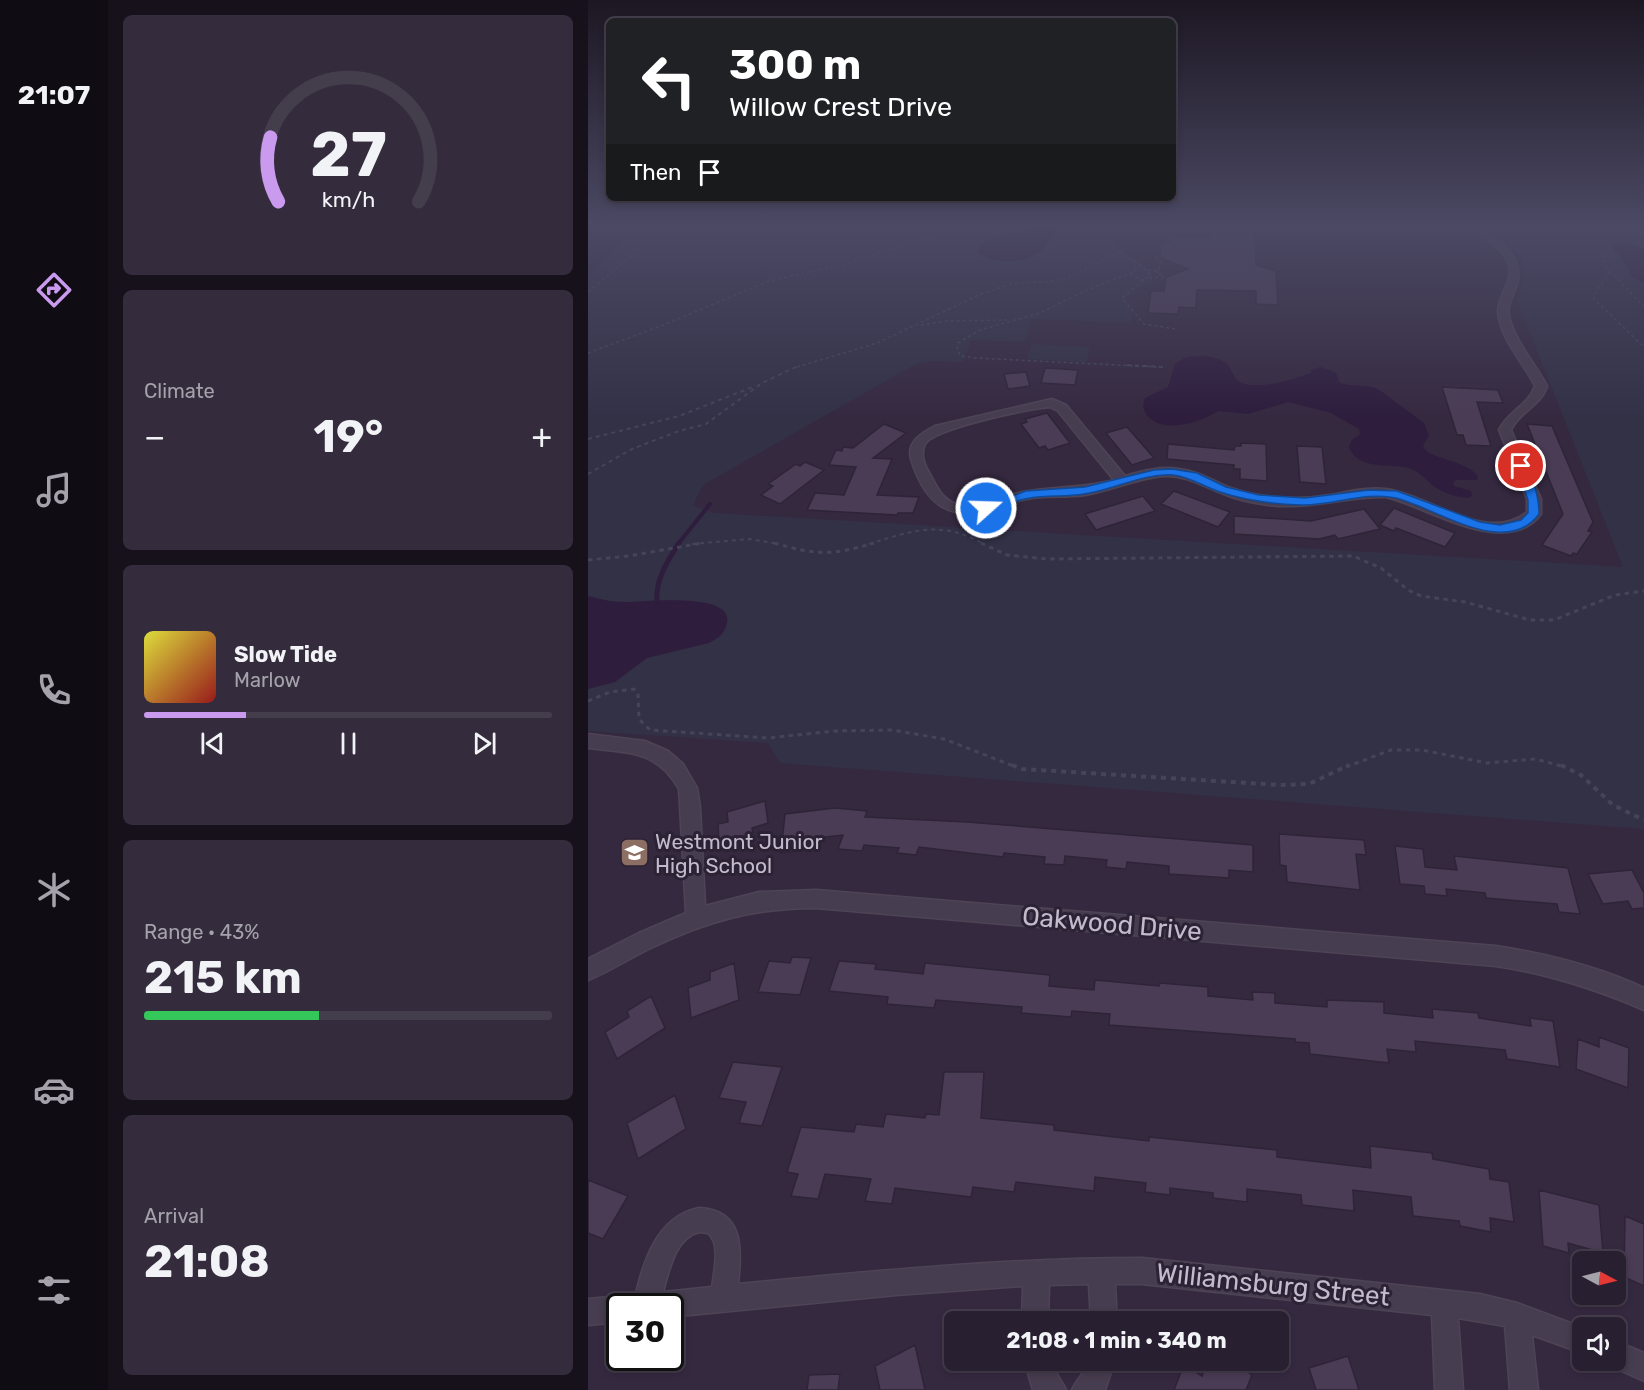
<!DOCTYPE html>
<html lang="en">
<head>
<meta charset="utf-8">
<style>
	body { margin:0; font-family:Rubik,sans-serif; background:#342c3c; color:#f1f3f6; height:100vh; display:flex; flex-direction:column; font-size:22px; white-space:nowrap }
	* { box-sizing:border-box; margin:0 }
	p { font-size:20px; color:#a5a2ab }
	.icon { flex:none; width:33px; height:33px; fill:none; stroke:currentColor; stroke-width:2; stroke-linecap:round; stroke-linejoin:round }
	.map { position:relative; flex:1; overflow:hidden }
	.sheet { display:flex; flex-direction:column; gap:15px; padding:15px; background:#16111a; width:480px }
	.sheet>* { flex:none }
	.banner { position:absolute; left:18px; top:18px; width:570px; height:183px; border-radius:9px; box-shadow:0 3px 9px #0003,0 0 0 2px #443d4c; background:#202124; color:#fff; overflow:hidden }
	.needle { width:39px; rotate:97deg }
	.fabs { position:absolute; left:984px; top:1251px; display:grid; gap:12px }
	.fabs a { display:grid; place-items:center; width:54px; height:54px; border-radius:9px; background:#281f30; box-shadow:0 3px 9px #0003,0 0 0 2px #443d4c; font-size:30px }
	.speed { position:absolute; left:18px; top:1293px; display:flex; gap:12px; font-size:30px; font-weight:700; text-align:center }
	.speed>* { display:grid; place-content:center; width:78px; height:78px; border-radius:50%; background:#281f30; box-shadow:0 3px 9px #0003,0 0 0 2px #443d4c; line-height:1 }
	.speed .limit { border:3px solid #111; border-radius:9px; background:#fff; color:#111 }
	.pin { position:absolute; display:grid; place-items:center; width:51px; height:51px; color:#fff; margin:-26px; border:3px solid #fff; border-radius:50%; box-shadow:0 2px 6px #0007 }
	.me { position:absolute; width:66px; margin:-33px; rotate:70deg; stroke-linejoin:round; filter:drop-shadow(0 0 4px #0008) }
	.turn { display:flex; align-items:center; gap:21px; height:126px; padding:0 24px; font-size:27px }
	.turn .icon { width:78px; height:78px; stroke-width:2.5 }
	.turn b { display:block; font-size:42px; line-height:51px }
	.then { display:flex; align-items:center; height:57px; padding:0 24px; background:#0003; gap:12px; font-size:22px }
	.big { font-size:45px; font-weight:700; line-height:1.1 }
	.sheet .card { flex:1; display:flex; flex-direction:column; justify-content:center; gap:9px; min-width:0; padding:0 21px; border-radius:9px; background:#342c3c }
	.sheet .dial { align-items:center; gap:0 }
	.dial svg { height:156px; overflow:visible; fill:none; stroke:#443d4c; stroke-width:7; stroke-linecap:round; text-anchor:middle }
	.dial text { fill:#f1f3f6; stroke:none }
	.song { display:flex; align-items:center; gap:18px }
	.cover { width:72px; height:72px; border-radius:9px; background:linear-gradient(135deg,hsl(60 70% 55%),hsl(0 70% 35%)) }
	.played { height:6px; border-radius:3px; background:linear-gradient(90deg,#ca9aef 25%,#443d4c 25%) }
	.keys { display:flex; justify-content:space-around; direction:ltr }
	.heat { display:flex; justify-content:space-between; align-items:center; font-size:33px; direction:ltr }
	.charge { height:9px; border-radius:4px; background:linear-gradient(90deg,#34c759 43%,#443d4c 0) }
	.trip { position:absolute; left:356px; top:1311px; width:345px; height:60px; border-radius:9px; background:#281f30; box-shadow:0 3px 9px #0003,0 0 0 2px #443d4c; font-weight:700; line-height:60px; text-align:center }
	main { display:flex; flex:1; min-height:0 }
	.menu { display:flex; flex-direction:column; width:108px; justify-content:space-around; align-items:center; background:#100c13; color:#a5a2ab }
	.menu .icon { width:42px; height:42px }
	.menu .active { color:#ca9aef }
	.menu b { font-size:27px; color:#f1f3f6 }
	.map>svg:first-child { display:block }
</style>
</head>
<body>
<main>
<nav class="menu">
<b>21:07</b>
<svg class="icon active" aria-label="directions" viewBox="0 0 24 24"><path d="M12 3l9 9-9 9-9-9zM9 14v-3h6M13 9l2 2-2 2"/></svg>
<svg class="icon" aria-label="music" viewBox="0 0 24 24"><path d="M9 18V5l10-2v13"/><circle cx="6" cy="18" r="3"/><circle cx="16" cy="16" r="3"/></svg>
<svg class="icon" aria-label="phone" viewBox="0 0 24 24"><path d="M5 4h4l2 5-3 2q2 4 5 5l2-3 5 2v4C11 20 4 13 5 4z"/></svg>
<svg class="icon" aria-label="climate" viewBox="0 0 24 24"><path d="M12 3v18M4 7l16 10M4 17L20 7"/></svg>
<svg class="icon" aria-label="car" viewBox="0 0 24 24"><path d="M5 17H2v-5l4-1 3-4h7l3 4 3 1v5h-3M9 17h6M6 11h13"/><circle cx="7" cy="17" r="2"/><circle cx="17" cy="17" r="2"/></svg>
<svg class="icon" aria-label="filters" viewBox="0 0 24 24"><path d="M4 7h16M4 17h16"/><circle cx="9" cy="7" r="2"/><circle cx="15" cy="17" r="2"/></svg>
</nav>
<section class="sheet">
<div class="card dial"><svg viewBox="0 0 100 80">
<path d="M14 69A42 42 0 1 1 86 69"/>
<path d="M14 69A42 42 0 0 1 10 36" stroke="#ca9aef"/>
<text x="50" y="56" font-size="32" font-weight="700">27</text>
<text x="50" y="72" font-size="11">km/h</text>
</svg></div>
<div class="card"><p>Climate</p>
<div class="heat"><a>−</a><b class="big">19°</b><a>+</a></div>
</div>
<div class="card">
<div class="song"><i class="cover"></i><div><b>Slow Tide</b><p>Marlow</p></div></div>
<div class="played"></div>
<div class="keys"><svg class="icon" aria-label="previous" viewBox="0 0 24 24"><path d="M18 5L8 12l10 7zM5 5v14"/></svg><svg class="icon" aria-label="pause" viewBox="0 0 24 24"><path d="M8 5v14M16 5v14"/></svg><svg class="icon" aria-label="next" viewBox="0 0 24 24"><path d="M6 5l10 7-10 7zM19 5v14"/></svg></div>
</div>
<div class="card"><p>Range · 43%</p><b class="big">215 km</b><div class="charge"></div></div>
<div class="card"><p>Arrival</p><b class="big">21:08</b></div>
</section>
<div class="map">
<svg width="1056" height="1390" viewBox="0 0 1056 1390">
	<rect width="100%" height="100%" fill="#352940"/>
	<path fill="#333146" d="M 55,224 L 566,224 L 533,235 L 527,243 C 536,257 553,259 565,275 L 565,280 L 538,297 L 545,309 L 543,323 L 444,319 L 437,342 L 383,340 L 375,362 L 344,361 L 326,365 L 115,485 L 105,505 L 126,513 L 1035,567 L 929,300 L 937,276 L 933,259 L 902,224 L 1035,224 L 1056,237 L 1056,829 L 192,763 L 180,743 L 0,731 L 0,276 Z
		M 444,344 L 502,347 L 499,362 L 439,359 Z"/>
	<path fill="#2e1d3d" d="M 459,224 L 482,224 C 467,230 463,242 451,252 C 438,264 403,264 389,252 L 391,246 L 398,240 Z
		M 1040,243 L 1056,249 L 1056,283 L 1044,277 L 1040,267 L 1024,247 L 1030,244 Z
		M 598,357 C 611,356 628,355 639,364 C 643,368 645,376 649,380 C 665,393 706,379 723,373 L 723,370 L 733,367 L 748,373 L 752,383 C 765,387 778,384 790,389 L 836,423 L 841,435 L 835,446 C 839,459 876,459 890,476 L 889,480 L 868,480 L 865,482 L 866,486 L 883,491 L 884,496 L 880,498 C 866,497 852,492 842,483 C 836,477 831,472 823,469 C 804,462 770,472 761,447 L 763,441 L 772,434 L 771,429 L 743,413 L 700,402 L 660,414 L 630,411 C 613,422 580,433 563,419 C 555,413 554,406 557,398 L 580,387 L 587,364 Z
		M 0,596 C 12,599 24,602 37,602 C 56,602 146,591 139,623 C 137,634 130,638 121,643 L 59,658 L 27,682 L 0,689 Z"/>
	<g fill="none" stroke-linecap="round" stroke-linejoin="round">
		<path stroke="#2e1d3d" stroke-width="4" d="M 90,544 L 122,504"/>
		<path stroke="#2e1d3d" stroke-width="5" d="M 69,601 C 67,580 80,560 91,543"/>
	</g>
	<path fill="#4a3c55" stroke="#2e2437" stroke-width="1.5" d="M 610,224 L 667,224 L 668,265 L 688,271 L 690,305 L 668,304 L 668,291 L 609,290 L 608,308 L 591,307 L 590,314 L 560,313 L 563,291 L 576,291 L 578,277 L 600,269 L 571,257 L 573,244 L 582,241 L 583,236 L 622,237 Z
		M 457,368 L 490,370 L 487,385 L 453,383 Z
		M 438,372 L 442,386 L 420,389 L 416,374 Z
		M 854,387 L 910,390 L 915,403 L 889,402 L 903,446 L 878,445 L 875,435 L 869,435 Z
		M 459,413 L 482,443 L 460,450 L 457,446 L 451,448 L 433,424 L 439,422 L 437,419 Z
		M 296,424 L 318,433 L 285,458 L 304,459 L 289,495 L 331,497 L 325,513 L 310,513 L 309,515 L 219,510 L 227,493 L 256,495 L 268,467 L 241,465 L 248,450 L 254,451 L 255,447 L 265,448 Z
		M 939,424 L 964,426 L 1005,522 L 1000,531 L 1004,532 L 989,554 L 985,553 L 983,556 L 954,545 L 975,514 Z
		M 539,427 L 566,458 L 544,465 L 518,433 Z
		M 653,443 L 678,444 L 679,481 L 652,479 L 652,469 L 646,469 L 646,465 L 579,459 L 580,444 L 646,450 L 647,446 L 653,446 Z
		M 709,446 L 734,447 L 738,484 L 712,482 Z
		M 217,462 L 236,470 L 192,504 L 173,495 L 185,486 L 180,484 L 208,464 L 212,466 Z
		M 586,491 L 642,512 L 630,527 L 573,504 Z
		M 555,496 L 567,511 L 508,530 L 497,514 Z
		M 806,508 L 867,533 L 857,547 L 808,528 L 806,531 L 792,525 Z
		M 776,509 L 792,529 L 750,539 L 747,535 L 731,539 L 646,534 L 646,516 L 723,521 Z
		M 177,801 L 180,823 L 164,828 L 165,833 L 131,843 L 130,824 L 140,822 L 139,812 Z
		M 247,808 L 279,811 L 277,817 L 379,822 L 665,845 L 665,872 L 641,870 L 641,878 L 581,874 L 581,866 L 539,862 L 538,869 L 518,867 L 519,860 L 477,856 L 476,865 L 456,864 L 457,857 L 416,853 L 415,857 L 331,847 L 328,855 L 309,853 L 311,848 L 276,845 L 274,851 L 250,849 L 255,835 L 218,839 L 217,849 L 193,853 L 197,814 Z
		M 691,834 L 776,840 L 778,855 L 768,854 L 772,890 L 699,882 L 698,866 L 692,865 Z
		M 807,846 L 835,849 L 837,867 L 869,870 L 866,856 L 980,868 L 992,914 L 971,912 L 969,904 L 898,898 L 897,893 L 858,889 L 859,896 L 837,894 L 836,886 L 812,884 Z
		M 1044,870 L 1056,893 L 1056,908 L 1044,909 L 1040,901 L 1015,904 L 1000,874 Z
		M 204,957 L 223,958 L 212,995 L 170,992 L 181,961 L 202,963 Z
		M 251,961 L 288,964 L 287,969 L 335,974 L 337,963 L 462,975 L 461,986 L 506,990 L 507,980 L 571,986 L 572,983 L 620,987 L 620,996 L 665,1000 L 664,992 L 687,993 L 687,1003 L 739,1007 L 739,1000 L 796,1002 L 796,1013 L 845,1018 L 844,1009 L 890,1013 L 891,1018 L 943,1026 L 942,1018 L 965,1021 L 972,1067 L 919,1059 L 917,1050 L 827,1041 L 828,1052 L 799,1049 L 801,1063 L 722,1054 L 721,1043 L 707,1042 L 707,1039 L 521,1025 L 522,1014 L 484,1011 L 483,1017 L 433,1013 L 434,1007 L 348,1000 L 346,1008 L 299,1004 L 300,997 L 241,991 Z
		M 146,963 L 151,1000 L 103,1018 L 100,988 L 122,980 L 122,972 Z
		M 63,996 L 77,1028 L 29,1059 L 17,1032 L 41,1017 L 39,1011 Z
		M 1011,1037 L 1041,1048 L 1040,1088 L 988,1069 L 990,1039 L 1011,1047 Z
		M 145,1062 L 194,1067 L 174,1126 L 151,1123 L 158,1102 L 131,1098 Z
		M 356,1072 L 396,1072 L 393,1118 L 466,1125 L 466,1130 L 561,1141 L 561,1137 L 689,1150 L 689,1157 L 783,1168 L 782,1146 L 844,1153 L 845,1159 L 901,1169 L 902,1179 L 921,1182 L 926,1222 L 902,1218 L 903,1232 L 872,1226 L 871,1221 L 825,1216 L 823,1197 L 765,1190 L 766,1211 L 714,1205 L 713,1195 L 659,1189 L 659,1202 L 625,1198 L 625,1193 L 582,1188 L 582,1195 L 557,1192 L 558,1183 L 507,1177 L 506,1191 L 428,1182 L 426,1192 L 385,1187 L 383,1197 L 307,1188 L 304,1204 L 277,1201 L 283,1179 L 237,1174 L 230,1199 L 203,1196 L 210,1174 L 199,1172 L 213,1127 L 266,1132 L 268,1124 L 295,1127 L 298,1114 L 337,1118 L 338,1114 L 351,1115 Z
		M 87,1095 L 98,1129 L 50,1159 L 39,1123 Z
		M 0,1180 L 40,1196 L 15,1239 L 0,1233 Z
		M 951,1190 L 1011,1205 L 1015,1253 L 980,1243 L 981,1253 L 955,1246 Z
		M 1037,1216 L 1056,1224 L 1056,1286 L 1036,1277 Z
		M 327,1345 L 337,1390 L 292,1390 L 287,1366 Z
		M 760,1356 L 771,1390 L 728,1390 L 721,1368 Z
		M 620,1360 L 642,1360 L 664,1375 L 658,1390 L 586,1390 L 596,1364 L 614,1376 Z
		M 252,1374 L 250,1390 L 219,1390 L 221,1375 Z"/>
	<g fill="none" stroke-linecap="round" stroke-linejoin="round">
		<defs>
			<path id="minor" d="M 879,224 C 891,223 898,231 907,238 C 925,251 937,267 927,289 C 924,298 919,306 921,316 C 927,342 947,363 959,386 C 953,406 931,412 923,430 L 953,499 L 953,514 C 918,560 840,507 798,497 C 758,496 723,510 680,505 C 666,503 650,500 636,494 C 616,487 599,475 576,476 C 549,478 523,491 497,495 C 477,498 457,495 438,499 C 414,504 392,518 367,512 C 342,506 330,482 323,459 C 318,442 335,432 347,426 L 464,399 L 478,405 L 537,476 C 554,471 573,466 591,469 C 610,471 625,481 643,488 C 657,493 672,496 688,497 C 706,499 724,498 742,495 C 760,492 779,487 797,489 C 842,494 897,545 939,512 L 939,499 L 911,430 C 919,412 941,405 947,386 C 936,363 911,338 910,311 C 910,294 927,281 920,262 C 913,245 891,237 879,224 ZM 462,407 L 470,411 L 526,480 C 492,490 456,485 422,495 C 405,500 387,509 369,504 C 354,500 349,487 342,474 C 337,466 332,454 337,444 C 345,429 442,408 462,407 Z
				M 0,734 L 57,741 L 80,751 L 95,764 L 109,788 L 112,807 L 117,906 L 171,892 L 228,890 L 908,946 C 959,954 1009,966 1056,988 L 1056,1010 C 1007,989 961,974 908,966 L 228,908 C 167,908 119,921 65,947 C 43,957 23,971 0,980 L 0,959 L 51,933 L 98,913 L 91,789 C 69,750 40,753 0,748 Z
				M 111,1208 C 156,1210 154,1249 150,1284 C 284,1271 419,1258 554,1258 L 892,1294 L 929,1303 L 996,1328 L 994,1353 L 944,1335 L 950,1390 L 922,1390 L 917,1326 L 870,1318 L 875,1390 L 847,1390 L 844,1315 L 554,1284 L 527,1284 L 529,1322 L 503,1322 L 501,1284 L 461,1285 L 460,1322 L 434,1322 L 435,1286 L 308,1295 L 82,1317 L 82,1306 L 45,1306 C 54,1267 66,1217 111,1208 ZM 111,1232 L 120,1233 C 133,1243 126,1272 124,1287 L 75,1292 C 81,1271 87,1238 111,1232 Z
				M 32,1296 L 41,1300 L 44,1306 L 32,1306 L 32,1322 L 0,1325 L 0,1299 Z
				M 1028,1341 L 1056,1353 L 1056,1381 L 1018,1364 L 1017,1360 L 1028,1360 Z
				M 436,1360 L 463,1360 C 467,1375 472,1377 478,1390 L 445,1390 Z
				M 500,1360 L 527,1360 L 517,1390 L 484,1390 C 489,1378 498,1373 500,1360 Z"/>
			<path id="secondary" d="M 1039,224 L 1054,224 L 1056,235 Z"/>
		</defs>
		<use href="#minor" stroke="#4d4456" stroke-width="3"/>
		<use href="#secondary" stroke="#4d4456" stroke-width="2"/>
		<path stroke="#454459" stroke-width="1.5" stroke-dasharray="3 3" stroke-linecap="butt" d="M 211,224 L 210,230 C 218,233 224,230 229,224
			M 475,224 L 532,232
			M 561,224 L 534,232 L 524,241 C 531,258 552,260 562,275 L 534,298 L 556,324 L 587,329
			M 562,224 L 570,229 L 564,231
			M 930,224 L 933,228
			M 996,224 L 1006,235 L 1008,246 L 1019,268 L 1056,307
			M 553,264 L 543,273 L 499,290 L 452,313 L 392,330 L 370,343 L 369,350 L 373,356 L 388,358 L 570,367
			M 560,270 L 570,271 L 573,263 L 567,256
			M 1022,272 L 1008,291 L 1006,299 L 1056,347
			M 542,275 L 558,281
			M 561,278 L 575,277 L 575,274 L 569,274 L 570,271
			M 0,292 L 81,224
			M 333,325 L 358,321 L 419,320
			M 0,353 L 73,326 L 181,281 L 258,264 L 333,240 L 374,232 L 401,233 L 432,224
			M 209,367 L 289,343 L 393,294 L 426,283 L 459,282 L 479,278 L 530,252"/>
		<path stroke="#454459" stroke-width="2" stroke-dasharray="4 4" stroke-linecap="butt" d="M 539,365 L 575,367
			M 0,439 L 91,416 L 167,386
			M 0,474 L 44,449 L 91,431 L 118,424 L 174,383 L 212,365
			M 104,544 L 162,539 L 191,544
			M 281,544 C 327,530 352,520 396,544"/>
		<path stroke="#454459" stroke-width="3" stroke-dasharray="4.5 4.5" stroke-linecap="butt" d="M 186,543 C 228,555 243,556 286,543
			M 393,543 L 419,555 L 459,559 L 765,556 L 793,568 L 820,590 L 833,596 L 877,602 L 942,620 L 966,620 L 1027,595 L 1056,591
			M 0,560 L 41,556 L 114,543
			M 0,701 L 22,692 L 46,689 L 50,694 L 51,719 L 62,730 L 180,738 L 247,731 L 304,730 L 356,739 L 428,767
			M 758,767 L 803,750 L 834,750 L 899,763 L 947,759 L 977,767"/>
		<path stroke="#454459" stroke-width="4" stroke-dasharray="5 5" stroke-linecap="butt" d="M 424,765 L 434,769 L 692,785 L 721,784 L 761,765
			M 973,765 L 993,775 L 1025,805 L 1056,820"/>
		<use href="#minor" fill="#473d50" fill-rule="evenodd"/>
		<use href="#secondary" fill="#594b62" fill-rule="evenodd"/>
	</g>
	<linearGradient id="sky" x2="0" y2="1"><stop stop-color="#1d1723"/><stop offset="0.54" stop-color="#4b4964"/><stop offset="1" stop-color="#4b4964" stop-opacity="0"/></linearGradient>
	<rect width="1056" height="418" fill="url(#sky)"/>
	<path fill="#1a73e8" stroke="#114b97" stroke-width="1.5" d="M 929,463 L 933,463 C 945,468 951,501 951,514 C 918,559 848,508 808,498 C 776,491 745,506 713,505 C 685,504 659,501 632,492 C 616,487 603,477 585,475 C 555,473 526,490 496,494 C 478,497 460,495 442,498 C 427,500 413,508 398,512 L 393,508 L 438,491 L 497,487 L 566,470 L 584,469 L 609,473 L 638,487 L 671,495 L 717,498 L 781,490 L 809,491 L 892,522 L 912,525 L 933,520 L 940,513 L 940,500 L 928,466 Z"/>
	<defs>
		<symbol id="school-square" viewBox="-11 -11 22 22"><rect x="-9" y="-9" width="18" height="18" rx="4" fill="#8d6e63" stroke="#2c2235"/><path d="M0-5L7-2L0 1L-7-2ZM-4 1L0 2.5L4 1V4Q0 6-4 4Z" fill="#fff"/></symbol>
	</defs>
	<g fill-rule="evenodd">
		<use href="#school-square" x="30" y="836" width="33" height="33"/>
	</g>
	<g text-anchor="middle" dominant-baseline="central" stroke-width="6" stroke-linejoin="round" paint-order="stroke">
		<g font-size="21" fill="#c3baca" stroke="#2c2235" text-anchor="start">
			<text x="67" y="841">Westmont Junior<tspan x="67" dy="24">High School</tspan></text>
		</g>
		<g font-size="26" fill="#c3baca" stroke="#2c2235">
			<text transform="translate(524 924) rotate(5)">Oakwood Drive</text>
			<text transform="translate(685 1285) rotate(6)">Williamsburg Street</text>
		</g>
	</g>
</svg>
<div class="fabs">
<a><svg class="needle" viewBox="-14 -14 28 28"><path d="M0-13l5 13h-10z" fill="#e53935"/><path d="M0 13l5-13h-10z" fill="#a5a2ab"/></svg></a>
<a><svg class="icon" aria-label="sound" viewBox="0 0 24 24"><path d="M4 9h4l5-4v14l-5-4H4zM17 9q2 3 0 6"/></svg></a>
</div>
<div class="speed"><div class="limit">30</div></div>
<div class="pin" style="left:933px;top:466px;background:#d93025"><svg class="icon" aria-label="arrive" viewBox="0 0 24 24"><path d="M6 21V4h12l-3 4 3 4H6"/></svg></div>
<svg class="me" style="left:398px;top:508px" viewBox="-20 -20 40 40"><circle r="17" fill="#1a73e8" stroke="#fff" stroke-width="3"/><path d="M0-11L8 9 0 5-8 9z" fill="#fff"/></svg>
<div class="trip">21:08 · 1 min · 340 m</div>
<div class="banner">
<div class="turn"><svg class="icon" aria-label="left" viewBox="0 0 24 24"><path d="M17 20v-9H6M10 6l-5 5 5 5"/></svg><div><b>300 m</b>Willow Crest Drive</div></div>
<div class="then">Then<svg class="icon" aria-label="arrive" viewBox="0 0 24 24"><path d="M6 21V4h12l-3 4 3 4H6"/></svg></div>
</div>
</div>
</main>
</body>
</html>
